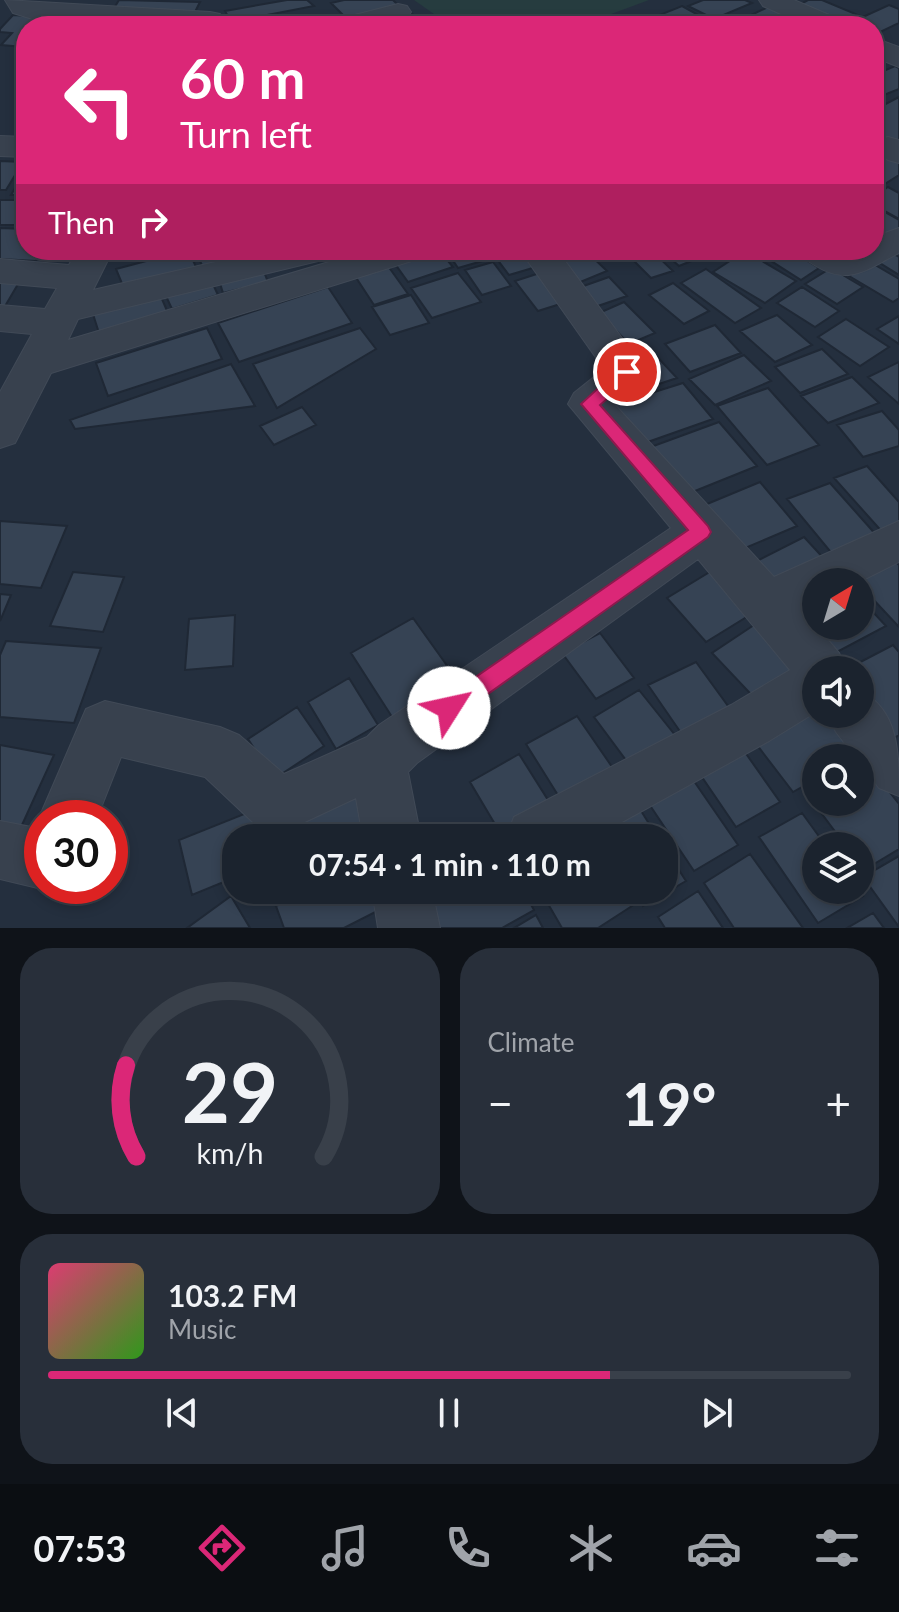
<!DOCTYPE html>
<html lang="en">
<head>
<meta charset="utf-8">
<style>
	body { margin:0; font-family:Lato,sans-serif; background:#282f3a; color:#f1f3f6; height:100vh; display:flex; flex-direction:column; font-size:30px; white-space:nowrap }
	* { box-sizing:border-box; margin:0 }
	p { font-size:26px; color:#a0a4aa }
	.icon { flex:none; width:44px; height:44px; fill:none; stroke:currentColor; stroke-width:2; stroke-linecap:round; stroke-linejoin:round }
	.map { position:relative; height:928px; overflow:hidden }
	.sheet { display:flex; flex-direction:column; gap:20px; padding:20px; background:#0f1319; flex:1 }
	.sheet>* { flex:none }
	.hud { position:absolute; left:16px; top:16px; width:868px; height:244px; border-radius:32px; box-shadow:0 4px 12px #0003,0 0 0 2px #39404a; background:#db2777; color:#fff; overflow:hidden }
	.needle { width:52px; rotate:38deg }
	.tools { position:absolute; left:802px; top:568px; display:grid; gap:16px }
	.tools a { display:grid; place-items:center; width:72px; height:72px; border-radius:50%; background:#1b232e; box-shadow:0 4px 12px #0003,0 0 0 2px #39404a; font-size:40px }
	.speed { position:absolute; left:24px; top:800px; display:flex; gap:16px; font-size:40px; font-weight:700; text-align:center }
	.speed>* { display:grid; place-content:center; width:104px; height:104px; border-radius:50%; background:#1b232e; box-shadow:0 4px 12px #0003,0 0 0 2px #39404a; line-height:1 }
	.speed .limit { border:12px solid #d22; background:#fff; color:#111 }
	.pin { position:absolute; display:grid; place-items:center; width:68px; height:68px; color:#fff; margin:-34px; border:4px solid #fff; border-radius:50%; box-shadow:0 2px 8px #0007 }
	.me { position:absolute; width:88px; margin:-44px; rotate:55deg; stroke-linejoin:round; filter:drop-shadow(0 0 6px #0008) }
	.turn { display:flex; align-items:center; gap:28px; height:168px; padding:0 32px; font-size:36px }
	.turn .icon { width:104px; height:104px; stroke-width:2.5 }
	.turn b { display:block; font-size:56px; line-height:68px }
	.then { display:flex; align-items:center; height:76px; padding:0 32px; background:#0003; gap:16px; font-size:30px }
	.big { font-size:60px; font-weight:700; line-height:1.1 }
	.sheet .tile { flex:1; display:flex; flex-direction:column; justify-content:center; gap:12px; min-width:0; padding:0 28px; border-radius:32px; background:#282f3a }
	.sheet .dial { align-items:center; gap:0 }
	.dial svg { height:208px; overflow:visible; fill:none; stroke:#39404a; stroke-width:7; stroke-linecap:round; text-anchor:middle }
	.dial text { fill:#f1f3f6; stroke:none }
	.song { display:flex; align-items:center; gap:24px }
	.cover { width:96px; height:96px; border-radius:12px; background:linear-gradient(135deg,hsl(340 70% 55%),hsl(110 70% 35%)) }
	.played { height:8px; border-radius:4px; background:linear-gradient(90deg,#db2777 70%,#39404a 70%) }
	.keys { display:flex; justify-content:space-around; direction:ltr }
	.heat { display:flex; justify-content:space-between; align-items:center; font-size:44px; direction:ltr }
	.sheet .tiles { flex:1; display:grid; gap:20px; grid-template-columns:1fr 1fr }
	.tile:last-child { grid-column:span 2 }
	.trip { position:absolute; left:222px; top:824px; width:456px; height:80px; border-radius:32px; background:#1b232e; box-shadow:0 4px 12px #0003,0 0 0 2px #39404a; font-weight:700; line-height:80px; text-align:center }
	.tab-bar { display:flex; height:128px; justify-content:space-around; align-items:center; background:#0b0e12; color:#a0a4aa }
	.tab-bar .icon { width:56px; height:56px }
	.tab-bar .active { color:#db2777 }
	.tab-bar b { font-size:36px; color:#f1f3f6 }
	.map>svg:first-child { display:block }
</style>
</head>
<body>
<div class="map">
<svg width="899" height="928" viewBox="0 0 899 928">
	<rect width="100%" height="100%" fill="#242f3e"/>
	<path fill="#263c3f" d="M 414,0 L 649,0 L 579,26 L 451,26 Z"/>
	<path fill="#364354" stroke="#1f2835" stroke-width="2" d="M 119,0 L 200,2 L 193,16 L 111,13 Z
		M 287,0 L 307,0 L 314,6 L 231,22 L 225,11 Z
		M 344,0 L 393,0 L 398,5 L 346,18 L 331,3 Z
		M 703,0 L 745,0 L 752,3 L 714,19 L 688,6 Z
		M 808,0 L 822,0 L 858,15 L 839,25 L 795,7 Z
		M 889,5 L 899,9 L 899,23 L 874,35 L 874,26 L 843,26 Z
		M 682,6 L 713,23 L 685,26 L 662,14 Z
		M 768,7 L 791,18 L 767,26 L 747,17 Z
		M 411,13 L 423,23 L 410,26 L 365,25 Z
		M 13,15 L 75,19 L 70,26 L 26,26 L 26,51 L 22,50 L 25,47 L 1,45 L 12,33 L 0,32 L 0,29 Z
		M 87,19 L 131,24 L 171,25 L 82,26 Z
		M 895,66 L 899,68 L 899,89 L 874,99 L 874,75 Z
		M 899,97 L 899,150 L 874,137 L 874,110 Z
		M 874,148 L 899,161 L 899,175 L 880,187 L 874,183 Z
		M 0,161 L 23,162 L 6,190 L 0,190 Z
		M 26,169 L 26,195 L 11,195 Z
		M 888,187 L 899,193 L 899,219 L 874,205 L 874,196 Z
		M 0,200 L 26,200 L 25,225 L 0,225 Z
		M 874,206 L 899,220 L 899,228 L 883,239 L 874,234 Z
		M 0,228 L 26,229 L 26,250 L 41,250 L 36,261 L 0,259 Z
		M 188,250 L 198,271 L 125,291 L 116,269 Z
		M 195,250 L 230,250 L 237,263 L 205,272 Z
		M 428,250 L 439,250 L 453,267 L 408,282 L 393,261 Z
		M 446,250 L 479,250 L 486,260 L 458,268 Z
		M 530,250 L 543,265 L 509,275 L 491,251 Z
		M 623,250 L 651,250 L 673,271 L 651,278 Z
		M 661,250 L 711,250 L 714,252 L 679,266 Z
		M 777,250 L 790,250 L 819,268 L 801,280 L 765,257 Z
		M 745,251 L 796,281 L 765,303 L 713,272 Z
		M 889,251 L 899,257 L 899,275 L 875,260 Z
		M 587,252 L 607,271 L 578,283 L 558,263 Z
		M 493,262 L 511,286 L 482,295 L 465,270 Z
		M 870,262 L 899,279 L 899,298 L 893,302 L 849,276 Z
		M 388,266 L 408,294 L 374,305 L 355,276 Z
		M 262,267 L 268,282 L 223,293 L 218,277 Z
		M 831,268 L 863,287 L 837,304 L 805,284 Z
		M 706,269 L 761,308 L 735,323 L 681,283 Z
		M 549,270 L 573,300 L 538,311 L 515,281 Z
		M 458,273 L 481,302 L 432,318 L 411,288 Z
		M 0,277 L 21,279 L 1,313 L 0,313 Z
		M 609,277 L 627,296 L 592,308 L 575,289 Z
		M 211,280 L 218,295 L 172,309 L 165,294 Z
		M 673,283 L 709,311 L 684,324 L 649,295 Z
		M 328,287 L 352,323 L 239,362 L 218,323 Z
		M 802,287 L 839,311 L 815,327 L 777,303 Z
		M 159,292 L 168,313 L 99,333 L 92,311 Z
		M 411,295 L 429,323 L 390,335 L 372,307 Z
		M 624,302 L 655,333 L 629,344 L 599,313 Z
		M 777,315 L 812,345 L 775,362 L 740,331 Z
		M 899,316 L 899,344 L 877,329 Z
		M 846,319 L 889,347 L 860,366 L 818,337 Z
		M 715,325 L 741,353 L 690,372 L 665,344 Z
		M 207,328 L 222,359 L 108,396 L 96,363 Z
		M 360,328 L 376,349 L 277,408 L 253,364 Z
		M 647,346 L 677,378 L 632,393 L 635,359 Z
		M 822,349 L 848,374 L 800,393 L 775,367 Z
		M 744,355 L 771,381 L 715,405 L 689,379 Z
		M 899,362 L 899,404 L 868,377 Z
		M 231,364 L 255,406 L 75,429 L 70,420 Z
		M 852,377 L 879,403 L 828,423 L 801,396 Z
		M 683,383 L 713,419 L 642,444 L 613,405 Z
		M 768,388 L 819,445 L 767,465 L 717,406 Z
		M 302,407 L 316,425 L 274,445 L 260,426 Z
		M 882,411 L 899,430 L 899,446 L 863,457 L 837,425 Z
		M 719,422 L 757,466 L 685,495 L 648,448 Z
		M 867,466 L 899,502 L 899,530 L 885,535 L 834,478 Z
		M 760,482 L 797,526 L 731,554 L 695,509 Z
		M 830,483 L 878,537 L 834,556 L 787,499 Z
		M 0,521 L 67,526 L 41,588 L 0,584 Z
		M 804,537 L 828,563 L 768,594 L 745,567 Z
		M 891,556 L 899,565 L 899,627 L 857,582 Z
		M 713,570 L 753,613 L 706,642 L 667,598 Z
		M 73,572 L 124,577 L 103,632 L 50,626 Z
		M 0,594 L 11,595 L 0,621 Z
		M 816,597 L 816,626 L 860,626 L 860,598 L 886,626 L 820,661 L 781,614 Z
		M 235,615 L 233,666 L 185,670 L 189,619 Z
		M 413,618 L 458,681 L 394,720 L 351,653 Z
		M 760,621 L 813,675 L 765,709 L 712,653 Z
		M 600,633 L 634,678 L 596,699 L 562,653 Z
		M 6,641 L 101,648 L 74,723 L 0,717 L 0,655 Z
		M 893,645 L 899,652 L 899,735 L 894,738 L 860,698 L 860,670 L 845,670 Z
		M 696,662 L 736,717 L 688,743 L 648,685 Z
		M 349,678 L 378,725 L 336,749 L 308,702 Z
		M 639,690 L 683,745 L 637,775 L 594,717 Z
		M 816,700 L 816,714 L 838,714 L 868,750 L 854,758 L 816,758 L 816,779 L 793,792 L 750,736 Z
		M 297,707 L 324,746 L 274,779 L 248,739 Z
		M 577,716 L 619,777 L 566,808 L 526,744 Z
		M 735,738 L 780,802 L 736,827 L 691,761 Z
		M 0,745 L 54,755 L 16,838 L 0,835 Z
		M 519,754 L 553,808 L 502,836 L 470,782 Z
		M 868,765 L 899,804 L 899,849 L 864,870 L 860,865 L 860,846 L 846,846 L 810,798 L 816,795 L 816,802 L 860,802 L 860,770 Z
		M 687,771 L 738,845 L 694,871 L 643,795 Z
		M 357,776 L 371,838 L 290,838 L 281,819 Z
		M 633,798 L 658,838 L 603,838 L 592,821 Z
		M 254,810 L 262,838 L 236,838 L 236,877 L 192,895 L 179,840 Z
		M 802,813 L 826,846 L 816,846 L 816,890 L 858,890 L 863,896 L 818,923 L 759,837 Z
		M 664,847 L 686,881 L 643,906 L 634,890 L 664,890 Z
		M 750,854 L 803,928 L 734,928 L 704,883 Z
		M 899,856 L 899,927 L 863,877 Z
		M 309,890 L 393,890 L 397,901 L 344,928 L 284,928 L 276,906 Z
		M 452,890 L 523,890 L 534,910 L 502,928 L 417,928 L 410,913 Z
		M 540,890 L 622,890 L 632,906 L 598,928 L 562,928 Z
		M 698,891 L 723,928 L 665,928 L 658,917 Z
		M 231,896 L 250,928 L 187,928 Z
		M 873,913 L 884,928 L 847,928 Z
		M 536,915 L 543,928 L 514,928 Z"/>
	<g fill="none" stroke-linecap="round" stroke-linejoin="round">
		<defs>
			<path id="minor" d="M 5,0 L 210,12 L 220,14 L 224,20 L 219,26 L 36,20 L 13,13 Z
				M 759,0 L 794,0 L 841,20 L 845,26 L 808,26 L 763,6 Z
				M 398,4 L 407,6 L 411,12 L 407,18 L 376,26 L 331,26 L 335,20 Z
				M 874,38 L 899,47 L 899,67 L 874,57 Z
				M 0,136 L 26,137 L 26,157 L 0,156 Z
				M 888,137 L 899,140 L 899,163 L 888,160 L 874,150 L 877,140 Z
				M 899,228 L 899,253 C 867,269 850,286 816,266 C 808,261 802,258 797,250 L 874,250 L 874,237 Z
				M 77,250 L 113,250 L 93,290 L 268,250 L 321,250 L 323,253 L 318,261 L 78,319 L 68,340 L 369,250 L 423,251 L 418,259 L 51,373 L 15,443 L 0,448 L 0,392 L 32,334 L 0,331 L 0,305 L 45,309 L 57,288 L 0,283 L 0,259 L 69,265 Z
				M 520,250 L 557,250 L 647,372 L 641,382 L 615,405 L 774,577 L 899,521 L 899,562 L 859,582 L 816,582 L 816,603 L 803,610 L 839,653 L 847,670 L 816,670 L 816,712 L 769,741 L 593,838 L 506,838 L 514,817 L 731,705 L 790,670 L 698,559 L 417,763 L 408,772 L 421,838 L 363,838 L 356,798 L 277,835 L 257,826 L 205,777 L 121,757 L 97,818 L 42,818 L 42,825 L 39,818 L 86,709 L 105,701 L 220,727 L 239,735 L 284,774 L 367,737 L 379,725 L 671,528 L 568,404 L 574,393 L 604,369 Z
				M 860,691 C 899,710 899,753 899,796 L 879,788 L 860,763 L 860,758 L 856,758 L 836,732 L 828,714 L 860,714 Z
				M 0,821 L 42,829 L 42,886 L 48,886 L 42,889 L 0,879 Z
				M 372,890 L 432,890 L 440,928 L 378,928 Z"/>
		</defs>
		<use href="#minor" stroke="#414a57" stroke-width="2"/>
		<use href="#minor" fill="#38414e" fill-rule="evenodd"/>
	</g>
	<path fill="#db2777" stroke="#8e194d" stroke-width="2" d="M 627,366 L 635,372 L 633,376 L 600,405 L 708,526 L 711,532 L 708,537 L 457,716 L 449,719 L 441,716 L 438,708 L 441,701 L 688,530 L 581,404 L 621,367 Z"/>
</svg>
<div class="tools">
<a><svg class="needle" viewBox="-14 -14 28 28"><path d="M0-13l5 13h-10z" fill="#e53935"/><path d="M0 13l5-13h-10z" fill="#a0a4aa"/></svg></a>
<a><svg class="icon" aria-label="sound" viewBox="0 0 24 24"><path d="M4 9h4l5-4v14l-5-4H4zM17 9q2 3 0 6"/></svg></a>
<a><svg class="icon" aria-label="search" viewBox="0 0 24 24"><circle cx="10" cy="10" r="6"/><path d="M15 15l6 6"/></svg></a>
<a><svg class="icon" aria-label="layers" viewBox="0 0 24 24"><path d="M12 4l9 5-9 5-9-5zM3 14l9 5 9-5"/></svg></a>
</div>
<div class="speed"><div class="limit">30</div></div>
<div class="pin" style="left:627px;top:372px;background:#d93025"><svg class="icon" aria-label="arrive" viewBox="0 0 24 24"><path d="M6 21V4h12l-3 4 3 4H6"/></svg></div>
<svg class="me" style="left:449px;top:708px" viewBox="-20 -20 40 40"><circle r="19" fill="#fff"/><path d="M0-13L10 11 0 6-10 11z" fill="#db2777"/></svg>
<div class="trip">07:54 · 1 min · 110 m</div>
<div class="hud">
<div class="turn"><svg class="icon" aria-label="left" viewBox="0 0 24 24"><path d="M17 20v-9H6M10 6l-5 5 5 5"/></svg><div><b>60 m</b>Turn left</div></div>
<div class="then">Then<svg class="icon" aria-label="right" viewBox="0 0 24 24"><path d="M7 20v-9h11M14 6l5 5-5 5"/></svg></div>
</div>
</div>
<section class="sheet">
<div class="tiles">
<div class="tile dial"><svg viewBox="0 0 100 80">
<path d="M14 69A42 42 0 1 1 86 69"/>
<path d="M14 69A42 42 0 0 1 10 34" stroke="#db2777"/>
<text x="50" y="56" font-size="32" font-weight="700">29</text>
<text x="50" y="72" font-size="11">km/h</text>
</svg></div>
<div class="tile"><p>Climate</p>
<div class="heat"><a>−</a><b class="big">19°</b><a>+</a></div>
</div>
<div class="tile">
<div class="song"><i class="cover"></i><div><b>103.2 FM</b><p>Music</p></div></div>
<div class="played"></div>
<div class="keys"><svg class="icon" aria-label="previous" viewBox="0 0 24 24"><path d="M18 5L8 12l10 7zM5 5v14"/></svg><svg class="icon" aria-label="pause" viewBox="0 0 24 24"><path d="M8 5v14M16 5v14"/></svg><svg class="icon" aria-label="next" viewBox="0 0 24 24"><path d="M6 5l10 7-10 7zM19 5v14"/></svg></div>
</div>
</div>
</section>
<nav class="tab-bar">
<b>07:53</b>
<svg class="icon active" aria-label="directions" viewBox="0 0 24 24"><path d="M12 3l9 9-9 9-9-9zM9 14v-3h6M13 9l2 2-2 2"/></svg>
<svg class="icon" aria-label="music" viewBox="0 0 24 24"><path d="M9 18V5l10-2v13"/><circle cx="6" cy="18" r="3"/><circle cx="16" cy="16" r="3"/></svg>
<svg class="icon" aria-label="phone" viewBox="0 0 24 24"><path d="M5 4h4l2 5-3 2q2 4 5 5l2-3 5 2v4C11 20 4 13 5 4z"/></svg>
<svg class="icon" aria-label="climate" viewBox="0 0 24 24"><path d="M12 3v18M4 7l16 10M4 17L20 7"/></svg>
<svg class="icon" aria-label="car" viewBox="0 0 24 24"><path d="M5 17H2v-5l4-1 3-4h7l3 4 3 1v5h-3M9 17h6M6 11h13"/><circle cx="7" cy="17" r="2"/><circle cx="17" cy="17" r="2"/></svg>
<svg class="icon" aria-label="filters" viewBox="0 0 24 24"><path d="M4 7h16M4 17h16"/><circle cx="9" cy="7" r="2"/><circle cx="15" cy="17" r="2"/></svg>
</nav>
</body>
</html>
